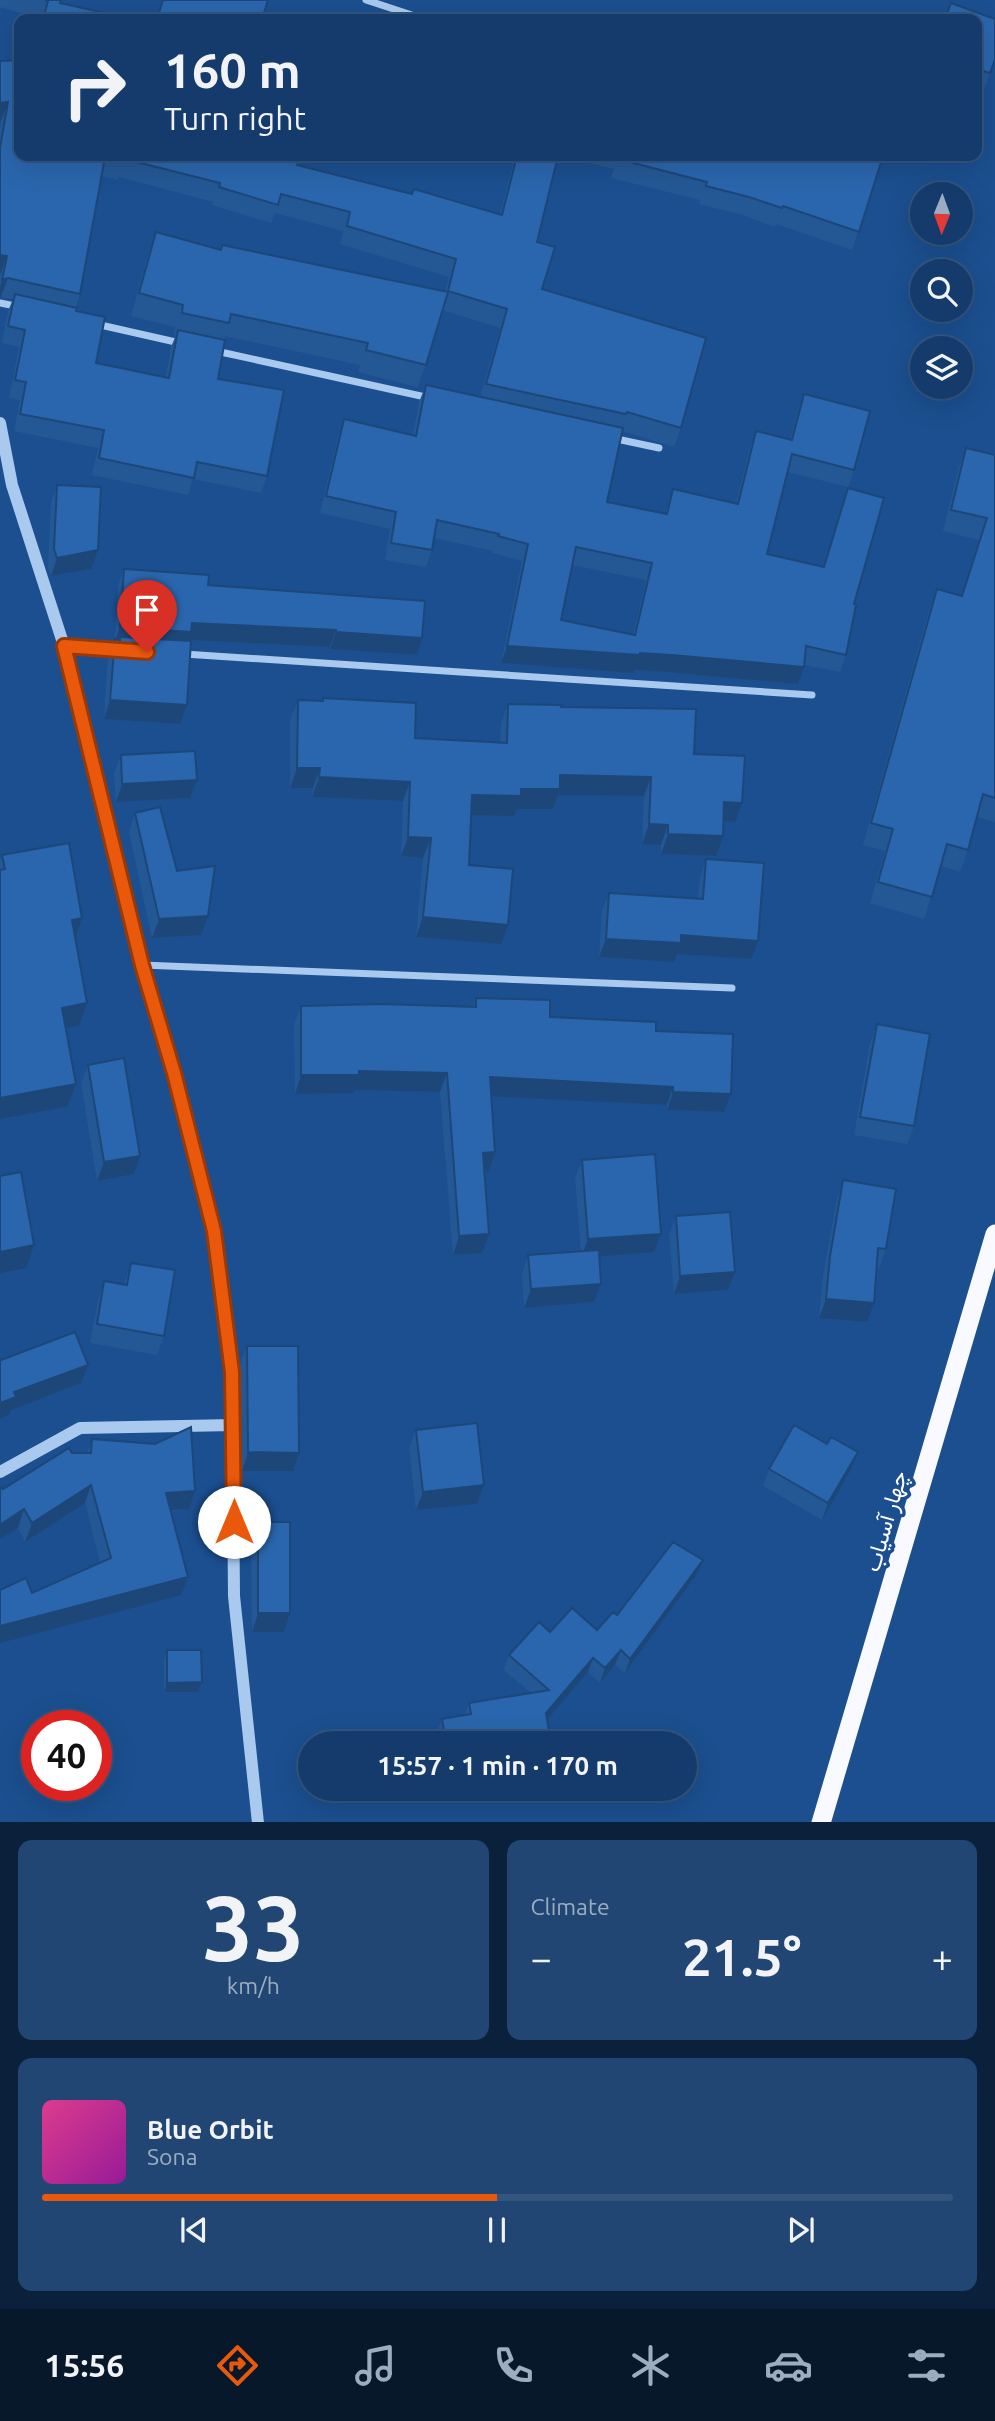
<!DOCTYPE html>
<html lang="en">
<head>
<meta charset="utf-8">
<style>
	body { margin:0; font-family:Ubuntu,Vazirmatn,sans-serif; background:#214673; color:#f1f3f6; height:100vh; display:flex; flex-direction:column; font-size:26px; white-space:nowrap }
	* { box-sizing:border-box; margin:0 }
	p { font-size:23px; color:#9dadc1 }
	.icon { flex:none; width:38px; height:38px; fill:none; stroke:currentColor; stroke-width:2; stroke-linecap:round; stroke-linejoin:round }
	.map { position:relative; height:1822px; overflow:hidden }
	.details { display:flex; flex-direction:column; gap:18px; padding:18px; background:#0b203b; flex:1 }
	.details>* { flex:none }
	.banner { position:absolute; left:14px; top:14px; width:968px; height:147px; border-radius:14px; box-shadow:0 7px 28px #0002,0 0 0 2px #33557e; background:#143b6b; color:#f1f3f6; overflow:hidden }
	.needle { width:46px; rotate:181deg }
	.tools { position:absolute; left:910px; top:182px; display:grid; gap:14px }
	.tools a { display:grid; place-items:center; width:63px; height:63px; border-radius:50%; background:#143b6b; box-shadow:0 7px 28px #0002,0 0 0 2px #33557e; font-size:35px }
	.speed { position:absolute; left:21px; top:1710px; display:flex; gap:14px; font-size:35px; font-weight:700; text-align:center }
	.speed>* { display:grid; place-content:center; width:91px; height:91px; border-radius:50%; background:#143b6b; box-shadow:0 7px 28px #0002,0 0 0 2px #33557e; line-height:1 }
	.speed .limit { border:10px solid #d22; background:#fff; color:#111 }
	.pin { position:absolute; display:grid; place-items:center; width:60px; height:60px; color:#fff; margin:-72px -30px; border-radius:50% 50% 50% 0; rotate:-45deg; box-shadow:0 0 7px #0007 }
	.pin .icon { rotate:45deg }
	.me { position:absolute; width:77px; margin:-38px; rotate:0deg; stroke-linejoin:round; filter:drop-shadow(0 0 5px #0008) }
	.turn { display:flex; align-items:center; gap:24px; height:147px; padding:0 35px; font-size:32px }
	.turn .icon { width:91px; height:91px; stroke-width:2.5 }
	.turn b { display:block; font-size:49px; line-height:60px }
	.big { font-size:52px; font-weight:700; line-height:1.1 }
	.details .tile { flex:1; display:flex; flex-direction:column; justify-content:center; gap:10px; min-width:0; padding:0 24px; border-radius:14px; background:#214673 }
	.details .dial { align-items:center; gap:0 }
	.dial b { font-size:91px; line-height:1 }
	.song { display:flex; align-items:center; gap:21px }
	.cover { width:84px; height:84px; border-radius:10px; background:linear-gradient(135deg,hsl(330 70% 55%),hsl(300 70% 35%)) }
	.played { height:7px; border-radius:4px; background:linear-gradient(90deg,#ea580c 50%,#33557e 50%) }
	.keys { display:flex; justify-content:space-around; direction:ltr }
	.heat { display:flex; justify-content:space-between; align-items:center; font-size:38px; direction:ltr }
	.details .tiles { flex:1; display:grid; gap:18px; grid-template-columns:1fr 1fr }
	.tile:last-child { grid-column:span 2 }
	.trip { position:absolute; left:298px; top:1731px; width:399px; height:70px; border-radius:35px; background:#143b6b; box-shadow:0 7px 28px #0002,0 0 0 2px #33557e; font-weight:700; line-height:70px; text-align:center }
	.menu { display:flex; height:112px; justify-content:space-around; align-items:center; background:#08182b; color:#9dadc1 }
	.menu .icon { width:49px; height:49px }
	.menu .on { color:#ea580c }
	.menu b { font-size:32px; color:#f1f3f6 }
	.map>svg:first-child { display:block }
</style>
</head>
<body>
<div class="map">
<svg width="995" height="1823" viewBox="0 0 995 1823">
	<rect width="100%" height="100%" fill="#1b4f8f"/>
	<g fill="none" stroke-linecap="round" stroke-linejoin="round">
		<path stroke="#a9c9ee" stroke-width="7" d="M 366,0 L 424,19
			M 0,303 L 20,307
			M 96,324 L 180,343
			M 216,351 L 430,398
			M 612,438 L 659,448
			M 64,646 L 119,650
			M 184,654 L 812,695
			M 142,965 L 732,988"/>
		<path stroke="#a9c9ee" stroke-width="12" d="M 0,423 L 12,485 L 64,646 L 142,965 L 174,1073 L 214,1231 L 232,1372 L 234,1596 L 258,1823
			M 0,1472 L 80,1428 L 234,1425"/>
		<path stroke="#f8faff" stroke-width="19" d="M 821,1823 L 995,1234"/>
	</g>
	<path fill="#245895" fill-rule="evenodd" d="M 0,0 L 61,0 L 60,3 L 132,19 L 41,19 L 0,7 Z
		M 976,19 L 995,60 L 983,92 L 976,90 Z
		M 0,61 L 300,156 L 297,165 L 412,194 L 500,215 L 515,156 L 558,156 L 537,242 L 542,289 L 681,428 L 674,447 L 622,431 L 607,502 L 665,514 L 673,489 L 736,503 L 750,448 L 756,431 L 790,440 L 798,411 L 804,394 L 854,470 L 848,487 L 788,472 L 767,554 L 823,567 L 848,488 L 854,604 L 846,655 L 840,672 L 804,665 L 798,684 L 666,672 L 634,670 L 633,673 L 501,663 L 522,561 L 492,553 L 493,551 L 434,538 L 432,550 L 426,567 L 385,560 L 390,529 L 320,513 L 338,437 L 344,419 L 413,435 L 419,402 L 426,385 L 480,397 L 500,328 L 442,310 L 426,365 L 417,387 L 358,372 L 360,365 L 225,336 L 218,379 L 267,476 L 261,493 L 193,479 L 188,495 L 92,475 L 98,448 L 14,431 L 20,400 L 9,398 L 19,347 L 2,343 L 8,311 L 13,299 L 0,297 L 0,129 L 1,121 L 0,121 ZM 101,176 L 118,180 L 119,177 L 213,202 L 212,205 L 271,223 L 275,213 L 343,231 L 340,244 L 449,277 L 445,292 L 222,245 L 221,249 L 156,232 L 148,254 L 131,316 L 175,327 L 174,335 L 176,335 L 171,347 L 166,377 L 96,363 L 76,307 L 80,294 ZM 572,565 L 646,580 L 633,635 L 561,620 Z
		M 561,156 L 883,156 L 852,250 L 776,224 L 775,227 L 743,215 L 699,204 L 700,200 L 611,178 L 614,169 Z
		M 966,448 L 995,455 L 995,822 L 977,817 L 968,850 L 960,872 L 941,866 L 924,919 L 870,903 L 885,851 L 863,845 L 929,610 L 937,589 L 961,596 L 979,540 L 943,531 L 958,470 Z
		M 57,485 L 98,550 L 91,569 L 51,576 L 48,567 L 51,503 Z
		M 124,569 L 208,585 L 417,655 L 330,649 L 330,647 L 188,640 L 187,705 L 180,724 L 104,719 L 108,658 L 115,639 L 118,586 Z
		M 323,698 L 415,738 L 500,743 L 501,723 L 508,704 L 561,707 L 694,754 L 735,822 L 724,822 L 716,856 L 661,854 L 661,845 L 642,844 L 644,796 L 558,795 L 553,809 L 517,809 L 514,816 L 471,815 L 469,865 L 501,944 L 416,937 L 423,858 L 401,856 L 403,801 L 312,797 L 313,788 L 290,788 L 290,720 L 298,700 L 322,701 Z
		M 121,755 L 197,780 L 190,798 L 116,802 L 114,773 Z
		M 135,813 L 177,871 L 201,935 L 152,938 L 129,832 Z
		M 2,855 L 82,918 L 75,937 L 79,1026 L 66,1028 L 67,1107 L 0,1119 L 0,860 Z
		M 706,859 L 751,959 L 677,954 L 674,962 L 599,957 L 602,911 L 609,893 L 698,899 L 700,878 Z
		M 476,998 L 550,1017 L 656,1031 L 731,1094 L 724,1112 L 667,1110 L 667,1105 L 492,1096 L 489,1171 L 484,1171 L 482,1253 L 453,1255 L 440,1092 L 354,1090 L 353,1093 L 295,1094 L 294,1024 L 301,1006 L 473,1007 Z
		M 877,1024 L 914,1126 L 907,1144 L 854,1135 L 870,1043 Z
		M 88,1065 L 134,1174 L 97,1181 L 81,1083 Z
		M 582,1160 L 654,1252 L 599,1256 L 594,1302 L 524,1308 L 522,1274 L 528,1255 L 581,1251 L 575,1178 Z
		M 843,1180 L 886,1249 L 879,1268 L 877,1268 L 867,1322 L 819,1318 L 823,1275 L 837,1199 Z
		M 676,1216 L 735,1272 L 728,1290 L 674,1294 L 669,1235 Z
		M 131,1263 L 164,1336 L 157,1355 L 90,1343 L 98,1300 L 104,1281 L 124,1284 Z
		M 247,1346 L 299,1453 L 293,1471 L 242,1471 L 240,1364 Z
		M 416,1430 L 484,1485 L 477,1504 L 416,1510 L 409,1448 Z
		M 92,1439 L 195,1491 L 189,1509 L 171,1511 L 181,1595 L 32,1593 L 100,1562 L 85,1503 L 25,1542 L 18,1528 L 0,1539 L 0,1489 L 3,1489 L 72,1453 L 87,1453 Z
		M 858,1452 L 851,1469 L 822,1520 L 763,1486 L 769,1469 Z
		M 258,1522 L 290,1613 L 284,1632 L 252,1632 L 251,1540 Z
		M 703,1560 L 697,1574 L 625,1673 L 615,1665 L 600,1683 L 588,1672 L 547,1720 L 551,1743 L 438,1743 L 436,1733 L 442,1719 L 465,1715 L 469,1703 L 531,1693 L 504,1670 L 509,1655 L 550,1632 L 597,1630 L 617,1615 Z
		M 167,1650 L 202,1682 L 198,1692 L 164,1692 L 164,1660 Z"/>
	<path fill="#1d4779" d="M 8,102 L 1,121 L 0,121 L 0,103 Z
		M 0,255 L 7,256 L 0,275 Z
		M 8,278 L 1,297 L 0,297 L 0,287 L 2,280 Z
		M 98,550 L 91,569 L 51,576 L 57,558 Z
		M 192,623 L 336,630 L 330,647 L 188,640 L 185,648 L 120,637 L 118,643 L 114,643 L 120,627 Z
		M 336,632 L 422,638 L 417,655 L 330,649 Z
		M 507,646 L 672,655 L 804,667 L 798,684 L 666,672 L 634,670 L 633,673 L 501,663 Z
		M 110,700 L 187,705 L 180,724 L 104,719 Z
		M 297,768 L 320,768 L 313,788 L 290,788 Z
		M 560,775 L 651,777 L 644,796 L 558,795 L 553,809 L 517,809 L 514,816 L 465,815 L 472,795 L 521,789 Z
		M 319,777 L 410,782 L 403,801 L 312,797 Z
		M 197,780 L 190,798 L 116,802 L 122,784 Z
		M 724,802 L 742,803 L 735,822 L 717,821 Z
		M 649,824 L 668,825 L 661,845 L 642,844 Z
		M 668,834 L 723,836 L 716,856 L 661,854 Z
		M 408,837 L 431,838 L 423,858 L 401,856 Z
		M 208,916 L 201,935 L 152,938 L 159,919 Z
		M 423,917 L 508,925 L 501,944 L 416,937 Z
		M 82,918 L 74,941 L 72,920 Z
		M 681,935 L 758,941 L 751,959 L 677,954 L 674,962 L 599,957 L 606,939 Z
		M 87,1003 L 79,1026 L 54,1030 L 62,1008 Z
		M 359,1071 L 447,1073 L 440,1092 L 354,1090 L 353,1093 L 295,1094 L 301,1075 Z
		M 490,1077 L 673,1087 L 667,1105 L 483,1096 Z
		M 76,1084 L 67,1107 L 0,1119 L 0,1098 Z
		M 673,1092 L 731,1094 L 724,1112 L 667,1110 Z
		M 495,1152 L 489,1171 L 476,1172 L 483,1153 Z
		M 140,1156 L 134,1174 L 97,1181 L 104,1162 Z
		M 489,1234 L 482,1253 L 453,1255 L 459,1236 Z
		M 661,1234 L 654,1252 L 581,1258 L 588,1239 Z
		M 34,1245 L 26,1268 L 0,1273 L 0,1252 Z
		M 735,1272 L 728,1290 L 674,1294 L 680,1276 Z
		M 601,1284 L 594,1302 L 524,1308 L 531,1289 Z
		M 826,1299 L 874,1303 L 867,1322 L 819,1318 Z
		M 88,1365 L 81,1383 L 11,1410 L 9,1415 L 0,1419 L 0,1403 L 14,1392 Z
		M 248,1452 L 299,1453 L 293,1471 L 242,1471 Z
		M 858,1452 L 851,1469 L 822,1520 L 828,1503 Z
		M 91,1485 L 85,1503 L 25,1542 L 32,1523 Z
		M 484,1485 L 477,1504 L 416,1510 L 423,1492 Z
		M 195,1491 L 189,1509 L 159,1511 L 166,1493 Z
		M 24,1509 L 18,1528 L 0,1539 L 0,1525 Z
		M 703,1560 L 697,1574 L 625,1673 L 630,1659 Z
		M 188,1577 L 181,1595 L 0,1643 L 0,1626 Z
		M 258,1613 L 290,1613 L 284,1632 L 252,1632 Z
		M 621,1650 L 615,1665 L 600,1683 L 605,1668 Z
		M 593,1658 L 588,1672 L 541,1727 L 546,1713 Z
		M 202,1682 L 198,1692 L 164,1692 L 167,1683 Z
		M 481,1788 L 518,1788 L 478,1796 Z"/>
	<path fill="#2a66ad" stroke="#1d4779" stroke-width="2" fill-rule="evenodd" d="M 45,0 L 61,0 L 60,3 L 132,19 L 43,19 L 48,1 Z
		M 163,0 L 268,0 L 262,19 L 157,19 Z
		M 951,3 L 995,19 L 995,59 L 990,73 L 976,69 L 976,19 L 945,19 Z
		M 19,60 L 19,156 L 300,156 L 297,165 L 412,194 L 414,189 L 502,215 L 517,156 L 558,156 L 537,242 L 555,247 L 542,289 L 706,338 L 681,428 L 627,412 L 626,414 L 486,384 L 507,309 L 448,291 L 456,259 L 347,226 L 350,212 L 281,194 L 278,205 L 219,187 L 220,183 L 125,159 L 125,161 L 105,157 L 80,294 L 8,278 L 2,280 L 7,256 L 0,255 L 0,148 L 8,102 L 0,103 L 0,61 Z
		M 619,156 L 883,156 L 859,232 L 783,206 L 782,208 L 749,197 L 706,186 L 707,182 L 618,159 Z
		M 156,232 L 221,250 L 222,245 L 448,292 L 426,365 L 366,350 L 368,343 L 231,314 L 229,323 L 182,313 L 183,305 L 139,293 Z
		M 15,294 L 77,308 L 76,311 L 105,317 L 96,363 L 169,378 L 178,330 L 225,340 L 218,379 L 284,390 L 267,476 L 197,462 L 194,478 L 99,458 L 104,430 L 20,414 L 26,382 L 15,380 L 25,330 L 8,326 Z
		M 426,385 L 623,428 L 607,502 L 667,514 L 673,489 L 738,504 L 756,431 L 792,440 L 804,394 L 870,411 L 854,470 L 792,454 L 767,554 L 824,567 L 848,488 L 884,498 L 854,604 L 856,605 L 846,655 L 806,646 L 804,667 L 672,655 L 640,653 L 640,655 L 507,646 L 528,544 L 498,536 L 499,534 L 437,520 L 432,550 L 391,543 L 396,512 L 326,496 L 344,419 L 416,436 ZM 576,547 L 652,563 L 635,635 L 561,620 Z
		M 966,448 L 995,455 L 995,798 L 983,794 L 968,850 L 947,844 L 932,897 L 878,882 L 893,829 L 871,823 L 937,589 L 962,596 L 987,518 L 951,510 Z
		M 57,485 L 101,487 L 98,550 L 57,558 L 54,549 Z
		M 124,569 L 209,575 L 208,585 L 425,601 L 422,638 L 336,632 L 336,630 L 192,623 L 191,632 L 120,627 Z
		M 120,637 L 191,641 L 187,705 L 110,700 L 115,639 L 120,640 Z
		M 323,698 L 416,703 L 415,738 L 507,743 L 508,704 L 562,705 L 561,707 L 696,709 L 694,754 L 745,756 L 742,803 L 724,802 L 723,836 L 668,834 L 668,825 L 649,824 L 651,777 L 560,775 L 560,789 L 521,789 L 521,796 L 472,795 L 469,865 L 513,869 L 508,925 L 423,917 L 431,838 L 408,837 L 410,782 L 319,777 L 320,768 L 297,768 L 298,700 L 323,701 Z
		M 195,751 L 197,780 L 122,784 L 121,755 Z
		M 160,807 L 177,871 L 215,866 L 208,916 L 159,919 L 135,813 Z
		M 69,843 L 82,918 L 72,920 L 87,1003 L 62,1008 L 76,1084 L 0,1098 L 0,870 L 5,869 L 2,855 Z
		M 706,859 L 764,863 L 758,941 L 681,935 L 681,943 L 606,939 L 609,893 L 703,899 Z
		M 476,998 L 550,1000 L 550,1017 L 656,1022 L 656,1031 L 733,1034 L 731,1094 L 673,1092 L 673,1087 L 490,1077 L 495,1152 L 483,1153 L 489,1234 L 459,1236 L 447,1073 L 359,1071 L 359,1075 L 301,1075 L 301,1006 L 382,1004 L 476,1007 Z
		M 877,1024 L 930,1034 L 914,1126 L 860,1117 Z
		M 124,1058 L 140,1156 L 104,1162 L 88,1065 Z
		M 655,1154 L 661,1234 L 588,1239 L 582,1160 Z
		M 21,1172 L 34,1245 L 0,1252 L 0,1176 Z
		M 843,1180 L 896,1189 L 886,1249 L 878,1248 L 874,1303 L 826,1299 L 830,1256 Z
		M 730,1212 L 735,1272 L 680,1276 L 676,1216 Z
		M 599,1250 L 601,1284 L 531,1289 L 528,1255 Z
		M 131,1263 L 175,1270 L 164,1336 L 97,1324 L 104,1281 L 127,1285 Z
		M 75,1332 L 88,1365 L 14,1392 L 16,1397 L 0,1403 L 0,1359 L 1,1360 Z
		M 247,1346 L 298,1346 L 299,1453 L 248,1452 Z
		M 477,1423 L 484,1485 L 423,1492 L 416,1430 Z
		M 794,1425 L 827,1444 L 831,1437 L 858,1452 L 828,1503 L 769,1469 Z
		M 191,1427 L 195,1491 L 166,1493 L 188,1577 L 0,1626 L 0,1590 L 26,1578 L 32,1593 L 111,1558 L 91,1485 L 32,1523 L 24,1509 L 0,1525 L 0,1489 L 2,1487 L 3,1489 L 69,1448 L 72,1453 L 91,1453 L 92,1439 L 155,1444 Z
		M 258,1522 L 290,1522 L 290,1613 L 258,1613 Z
		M 673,1542 L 703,1560 L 630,1659 L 621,1650 L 605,1668 L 593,1658 L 546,1713 L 551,1743 L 446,1743 L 442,1719 L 471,1714 L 469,1703 L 549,1690 L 509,1655 L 539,1622 L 550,1632 L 572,1608 L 597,1630 L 613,1612 L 617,1615 Z
		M 167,1650 L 201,1650 L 202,1682 L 167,1683 Z"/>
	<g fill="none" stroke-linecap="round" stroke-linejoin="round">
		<defs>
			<path id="route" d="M 147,652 L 64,646 L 142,965 L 174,1073 L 214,1231 L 232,1372 L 234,1522"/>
		</defs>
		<use href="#route" stroke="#983908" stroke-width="18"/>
		<use href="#route" stroke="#ea580c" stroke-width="12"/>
	</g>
	<g text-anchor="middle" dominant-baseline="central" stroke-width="7" stroke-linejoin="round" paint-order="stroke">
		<g font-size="23" fill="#fff" stroke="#1b4f8f">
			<text transform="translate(885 1521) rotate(-74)">چهار آسیاب</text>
		</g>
	</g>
</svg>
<div class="tools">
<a><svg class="needle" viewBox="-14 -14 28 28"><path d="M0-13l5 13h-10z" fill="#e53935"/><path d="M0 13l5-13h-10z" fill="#9dadc1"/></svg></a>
<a><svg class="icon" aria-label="search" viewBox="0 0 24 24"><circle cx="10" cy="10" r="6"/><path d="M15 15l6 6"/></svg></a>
<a><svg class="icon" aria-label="layers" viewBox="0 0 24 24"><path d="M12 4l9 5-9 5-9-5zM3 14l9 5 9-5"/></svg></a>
</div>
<div class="speed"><div class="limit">40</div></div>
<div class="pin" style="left:147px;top:652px;background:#d93025"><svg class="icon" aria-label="arrive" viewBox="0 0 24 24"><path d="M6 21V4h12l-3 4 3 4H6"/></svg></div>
<svg class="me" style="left:234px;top:1522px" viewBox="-20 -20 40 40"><circle r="19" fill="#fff"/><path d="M0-13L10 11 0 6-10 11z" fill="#ea580c"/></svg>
<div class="trip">15:57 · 1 min · 170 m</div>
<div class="banner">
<div class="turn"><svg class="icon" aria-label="right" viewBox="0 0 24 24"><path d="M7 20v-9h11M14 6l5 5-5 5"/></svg><div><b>160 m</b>Turn right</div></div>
</div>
</div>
<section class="details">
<div class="tiles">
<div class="tile dial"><b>33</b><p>km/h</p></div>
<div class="tile"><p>Climate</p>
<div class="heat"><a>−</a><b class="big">21.5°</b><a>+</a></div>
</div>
<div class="tile">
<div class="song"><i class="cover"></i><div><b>Blue Orbit</b><p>Sona</p></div></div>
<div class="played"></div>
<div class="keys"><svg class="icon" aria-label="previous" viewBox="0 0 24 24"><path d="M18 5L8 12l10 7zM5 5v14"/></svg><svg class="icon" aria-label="pause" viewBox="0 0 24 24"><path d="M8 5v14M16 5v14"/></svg><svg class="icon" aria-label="next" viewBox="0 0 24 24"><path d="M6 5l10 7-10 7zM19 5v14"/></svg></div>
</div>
</div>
</section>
<nav class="menu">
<b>15:56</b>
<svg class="icon on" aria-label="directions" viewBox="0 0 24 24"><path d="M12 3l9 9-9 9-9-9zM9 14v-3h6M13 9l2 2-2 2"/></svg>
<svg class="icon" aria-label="music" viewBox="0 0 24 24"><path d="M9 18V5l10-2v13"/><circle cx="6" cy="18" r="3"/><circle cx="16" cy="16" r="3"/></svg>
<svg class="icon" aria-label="phone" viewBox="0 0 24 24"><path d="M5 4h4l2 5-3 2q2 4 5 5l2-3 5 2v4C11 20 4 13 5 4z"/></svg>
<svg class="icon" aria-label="climate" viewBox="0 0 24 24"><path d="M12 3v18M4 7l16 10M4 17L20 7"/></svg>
<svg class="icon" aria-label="car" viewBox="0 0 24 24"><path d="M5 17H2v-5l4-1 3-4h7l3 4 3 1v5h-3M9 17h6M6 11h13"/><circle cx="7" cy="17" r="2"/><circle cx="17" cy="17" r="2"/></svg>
<svg class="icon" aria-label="filters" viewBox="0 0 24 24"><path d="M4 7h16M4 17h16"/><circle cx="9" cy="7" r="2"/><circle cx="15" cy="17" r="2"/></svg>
</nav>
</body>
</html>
